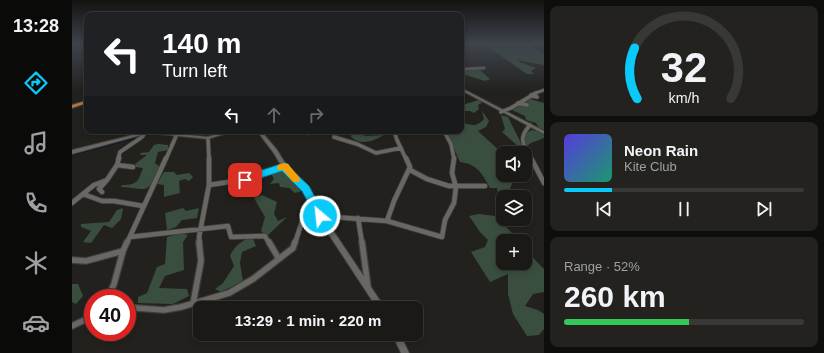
<!DOCTYPE html>
<html lang="en">
<head>
<meta charset="utf-8">
<style>
	body { margin:0; font-family:Helvetica,sans-serif; background:#23221f; color:#f1f3f6; height:100vh; display:flex; flex-direction:column; font-size:15px; white-space:nowrap }
	* { box-sizing:border-box; margin:0 }
	p { font-size:13px; color:#9fa0a1 }
	.icon { flex:none; width:22px; height:22px; fill:none; stroke:currentColor; stroke-width:2; stroke-linecap:round; stroke-linejoin:round }
	.map { position:relative; flex:1; overflow:hidden }
	.panel { display:flex; flex-direction:column; gap:6px; padding:6px; background:#0e0e0c; width:280px }
	.panel>* { flex:none }
	.banner { position:absolute; left:12px; top:12px; width:380px; height:122px; border-radius:8px; box-shadow:0 2px 6px #0003,0 0 0 1px #383835; background:#202124; color:#fff; overflow:hidden }
	.buttons { position:absolute; left:424px; top:146px; display:grid; gap:8px }
	.buttons a { display:grid; place-items:center; width:36px; height:36px; border-radius:8px; background:#1a1916; box-shadow:0 2px 6px #0003,0 0 0 1px #383835; font-size:20px }
	.speed { position:absolute; left:12px; top:289px; display:flex; gap:8px; font-size:20px; font-weight:700; text-align:center }
	.speed>* { display:grid; place-content:center; width:52px; height:52px; border-radius:50%; background:#1a1916; box-shadow:0 2px 6px #0003,0 0 0 1px #383835; line-height:1 }
	.speed .limit { border:6px solid #d22; background:#fff; color:#111 }
	.pin { position:absolute; display:grid; place-items:center; width:34px; height:34px; color:#fff; margin:-17px; border-radius:8px; box-shadow:0 2px 6px #0006 }
	.me { position:absolute; width:44px; margin:-22px; rotate:332deg; stroke-linejoin:round; filter:drop-shadow(0 0 3px #0008) }
	.turn { display:flex; align-items:center; gap:14px; height:84px; padding:0 12px; font-size:18px }
	.turn .icon { width:52px; height:52px; stroke-width:2.5 }
	.turn b { display:block; font-size:28px; line-height:34px }
	.lanes { display:flex; align-items:center; height:38px; padding:0 12px; background:#0003; justify-content:center; gap:20px; direction:ltr }
	.lanes .off { opacity:.35 }
	.big { font-size:30px; font-weight:700; line-height:1.1 }
	.panel .tile { flex:1; display:flex; flex-direction:column; justify-content:center; gap:6px; min-width:0; padding:0 14px; border-radius:8px; background:#23221f }
	.panel .dial { align-items:center; gap:0 }
	.dial svg { height:104px; overflow:visible; fill:none; stroke:#383835; stroke-width:7; stroke-linecap:round; text-anchor:middle }
	.dial text { fill:#f1f3f6; stroke:none }
	.song { display:flex; align-items:center; gap:12px }
	.cover { width:48px; height:48px; border-radius:6px; background:linear-gradient(135deg,hsl(250 70% 55%),hsl(160 70% 35%)) }
	.played { height:4px; border-radius:2px; background:linear-gradient(90deg,#0acafa 20%,#383835 20%) }
	.keys { display:flex; justify-content:space-around; direction:ltr }
	.charge { height:6px; border-radius:3px; background:linear-gradient(90deg,#34c759 52%,#383835 0) }
	.trip { position:absolute; left:121px; top:301px; width:230px; height:40px; border-radius:8px; background:#1a1916; box-shadow:0 2px 6px #0003,0 0 0 1px #383835; font-weight:700; line-height:40px; text-align:center }
	main { display:flex; flex:1; min-height:0 }
	.dock { display:flex; flex-direction:column; width:72px; justify-content:space-around; align-items:center; background:#0a0a09; color:#9fa0a1 }
	.dock .icon { width:28px; height:28px }
	.dock .selected { color:#0acafa }
	.dock b { font-size:18px; color:#f1f3f6 }
	.map>svg:first-child { display:block }
</style>
</head>
<body>
<main>
<nav class="dock">
<b>13:28</b>
<svg class="icon selected" aria-label="directions" viewBox="0 0 24 24"><path d="M12 3l9 9-9 9-9-9zM9 14v-3h6M13 9l2 2-2 2"/></svg>
<svg class="icon" aria-label="music" viewBox="0 0 24 24"><path d="M9 18V5l10-2v13"/><circle cx="6" cy="18" r="3"/><circle cx="16" cy="16" r="3"/></svg>
<svg class="icon" aria-label="phone" viewBox="0 0 24 24"><path d="M5 4h4l2 5-3 2q2 4 5 5l2-3 5 2v4C11 20 4 13 5 4z"/></svg>
<svg class="icon" aria-label="climate" viewBox="0 0 24 24"><path d="M12 3v18M4 7l16 10M4 17L20 7"/></svg>
<svg class="icon" aria-label="car" viewBox="0 0 24 24"><path d="M5 17H2v-5l4-1 3-4h7l3 4 3 1v5h-3M9 17h6M6 11h13"/><circle cx="7" cy="17" r="2"/><circle cx="17" cy="17" r="2"/></svg>
</nav>
<div class="map">
<svg width="472" height="353" viewBox="0 0 472 353">
	<rect width="100%" height="100%" fill="#22211e"/>
	<path fill="#3a4e3f" d="M 410,43 L 455,43 L 472,54 L 472,65 L 445,60 L 448,62 L 464,68 L 459,71 L 462,74 L 455,74 Z
		M 400,70 L 408,70 L 418,79 L 413,81 L 391,74 L 392,71 Z
		M 389,96 L 389,102 L 393,104 L 407,100 L 411,102 L 406,105 L 407,109 L 402,113 L 398,111 L 389,111 Z
		M 458,99 L 472,103 L 472,138 L 459,143 L 455,146 L 450,141 L 452,134 L 460,130 L 464,131 L 467,128 L 464,123 L 454,120 L 453,116 L 440,110 Z
		M 410,111 L 417,121 L 414,127 L 406,131 L 431,154 L 431,167 L 427,171 L 431,176 L 438,179 L 440,184 L 435,195 L 424,196 L 426,193 L 425,188 L 418,188 C 410,173 405,164 388,162 L 374,131 L 389,131 L 389,123 C 401,124 402,129 412,119 Z
		M 429,115 L 436,117 L 451,147 L 448,148 L 430,132 L 433,129 Z
		M 279,131 L 287,131 L 287,134 L 294,136 L 312,135 C 302,141 289,146 279,137 L 280,132 Z
		M 86,144 L 96,145 L 96,150 L 86,152 L 83,163 L 88,167 C 75,195 78,189 49,187 L 50,185 C 66,185 66,181 71,168 L 64,167 L 63,164 L 75,155 L 69,155 L 68,153 L 77,152 L 82,145 Z
		M 210,169 L 233,190 L 223,193 L 217,188 L 208,187 L 207,183 L 198,184 L 202,179 L 199,173 Z
		M 92,172 L 102,172 L 105,175 L 117,173 L 121,177 L 117,181 L 113,179 L 107,181 L 108,193 L 92,197 L 92,185 L 85,184 Z
		M 190,195 L 205,202 L 202,214 L 206,221 L 215,217 L 195,236 L 189,231 L 193,217 L 182,198 Z
		M 51,208 L 49,219 L 40,228 L 32,225 L 19,243 L 11,242 L 19,231 L 9,227 L 9,224 L 37,222 L 45,210 Z
		M 111,208 L 114,211 L 127,208 L 125,218 L 110,220 L 104,227 L 95,230 L 93,213 Z
		M 407,214 L 423,216 L 448,241 L 431,241 L 431,263 L 453,263 L 453,247 L 463,260 L 472,269 L 472,292 L 461,294 L 453,306 L 466,310 L 472,314 L 472,329 L 467,335 L 455,336 L 441,314 L 436,294 L 436,274 L 418,282 L 399,252 L 413,247 L 416,240 L 408,232 L 397,216 Z
		M 109,233 L 116,235 L 111,242 L 112,270 L 93,276 L 87,288 L 115,289 L 117,296 L 101,304 L 66,303 L 66,297 L 75,293 L 85,267 L 93,264 L 95,237 Z
		M 180,236 L 184,246 L 170,252 L 168,263 L 171,281 L 149,292 L 143,289 L 151,283 L 162,266 L 158,256 C 162,246 171,240 180,236 Z
		M 0,284 L 6,284 L 11,296 L 4,304 L 0,302 Z"/>
	<g fill="none" stroke-linecap="round" stroke-linejoin="round">
		<path stroke="#011326" stroke-width="3" d="M 65,135 L 69,131
			M 0,154 L 63,137"/>
		<defs>
			<path id="minor-far3" d="M 389,72 L 393,69 L 412,68
				M 461,94 L 472,90"/>
			<path id="minor-far2" d="M 459,95 L 465,97
				M 446,103 L 455,105
				M 429,112 L 439,108 L 464,93
				M 458,125 C 445,140 452,143 459,159
				M 230,131 L 237,133 L 240,131
				M 322,131 L 325,140 L 334,159
				M 372,131 L 379,144 L 382,159
				M 262,137 L 285,144 L 304,153 L 329,148
				M 136,138 L 137,159
				M 46,159 L 48,152 L 70,137 L 74,131
				M 94,159 L 105,134"/>
			<path id="minor-far1" d="M 459,158 L 472,183
				M 45,165 L 61,167
				M 338,170 L 355,179 L 377,186 L 413,186
				M 137,185 L 170,180 L 212,166
				M 30,192 L 27,189 L 35,180
				M 11,194 L 30,201 L 42,201 L 71,206
				M 0,203 L 22,185 L 35,180 L 45,165 L 47,158
				M 248,216 L 315,221 L 370,237 L 373,220 L 382,203 L 384,187 L 380,173 L 382,158
				M 286,218 L 290,243
				M 315,221 L 322,201 L 338,167 L 334,158
				M 58,237 L 156,226 L 159,237 L 193,236 L 197,243
				M 55,243 L 94,158
				M 128,243 L 127,237 L 137,185 L 137,158
				M 223,243 L 238,197"/>
			<path id="minor" d="M 197,242 L 207,259
				M 290,242 L 296,287
				M 0,260 L 14,261 L 51,251 L 55,242
				M 36,298 L 42,284 L 51,251
				M 121,304 L 129,261 L 127,242
				M 55,309 L 64,308 L 92,310 L 109,307 L 157,293 L 181,279 L 221,248 L 223,242
				M 0,326 L 21,316"/>
			<path id="tertiary" d="M 389,88 L 472,131 L 472,134 L 389,90 Z
				M 153,131 L 160,131 L 159,132 L 136,139 L 86,134 L 73,134 L 0,154 L 0,150 L 73,132 L 86,132 L 136,137 Z
				M 185,131 L 189,131 L 205,150 L 218,171 L 236,188 L 250,214 L 313,308 L 305,308 L 246,218 L 232,190 L 214,173 L 201,152 Z
				M 320,334 L 328,334 L 337,353 L 329,353 Z"/>
			<path id="primary" d="M 13,101 L 15,101 L 15,103 L 0,108 L 0,105 Z"/>
		</defs>
		<use href="#minor-far3" stroke="#3d3d3a" stroke-width="4"/>
		<use href="#minor-far2" stroke="#3d3d3a" stroke-width="5"/>
		<use href="#minor-far1" stroke="#3d3d3a" stroke-width="6"/>
		<use href="#minor" stroke="#3d3d3a" stroke-width="8"/>
		<use href="#tertiary" stroke="#3d3d3a" stroke-width="2"/>
		<use href="#primary" stroke="#3d3d3a" stroke-width="2"/>
		<use href="#minor-far3" stroke="#686763" stroke-width="2.5"/>
		<use href="#minor-far2" stroke="#686763" stroke-width="3.5"/>
		<use href="#minor-far1" stroke="#686763" stroke-width="4.5"/>
		<use href="#minor" stroke="#686763" stroke-width="5.5"/>
		<use href="#tertiary" fill="#686763" fill-rule="evenodd"/>
		<use href="#primary" fill="#b17542" fill-rule="evenodd"/>
	</g>
	<linearGradient id="sky" x2="0" y2="1"><stop stop-color="#131210"/><stop offset="0.47" stop-color="#3e434c"/><stop offset="1" stop-color="#3e434c" stop-opacity="0"/></linearGradient>
	<rect width="472" height="92" fill="url(#sky)"/>
	<path fill="#0acafa" stroke="#0683a2" d="M 212,163 L 216,164 L 219,169 L 237,186 L 253,216 L 252,219 L 248,221 L 245,219 L 230,191 L 210,171 L 173,183 L 168,180 L 169,177 Z"/>
	<path fill="#f59e0b" d="M 212,163 L 216,164 L 227,177 L 228,180 L 227,182 L 221,182 L 211,170 L 206,170 L 205,167 L 206,165 Z"/>
</svg>
<div class="buttons">
<a><svg class="icon" aria-label="sound" viewBox="0 0 24 24"><path d="M4 9h4l5-4v14l-5-4H4zM17 9q2 3 0 6"/></svg></a>
<a><svg class="icon" aria-label="layers" viewBox="0 0 24 24"><path d="M12 4l9 5-9 5-9-5zM3 14l9 5 9-5"/></svg></a>
<a>+</a>
</div>
<div class="speed"><div class="limit">40</div></div>
<div class="pin" style="left:173px;top:180px;background:#d93025"><svg class="icon" aria-label="arrive" viewBox="0 0 24 24"><path d="M6 21V4h12l-3 4 3 4H6"/></svg></div>
<svg class="me" style="left:248px;top:216px" viewBox="-20 -20 40 40"><circle r="17" fill="#0acafa" stroke="#fff" stroke-width="3"/><path d="M0-11L8 9 0 5-8 9z" fill="#fff"/></svg>
<div class="trip">13:29 · 1 min · 220 m</div>
<div class="banner">
<div class="turn"><svg class="icon" aria-label="left" viewBox="0 0 24 24"><path d="M17 20v-9H6M10 6l-5 5 5 5"/></svg><div><b>140 m</b>Turn left</div></div>
<div class="lanes"><svg class="icon" aria-label="left" viewBox="0 0 24 24"><path d="M17 20v-9H6M10 6l-5 5 5 5"/></svg><svg class="icon off" aria-label="ahead" viewBox="0 0 24 24"><path d="M12 20V5M6 11l6-6 6 6"/></svg><svg class="icon off" aria-label="right" viewBox="0 0 24 24"><path d="M7 20v-9h11M14 6l5 5-5 5"/></svg></div>
</div>
</div>
<section class="panel">
<div class="tile dial"><svg viewBox="0 0 100 80">
<path d="M14 69A42 42 0 1 1 86 69"/>
<path d="M14 69A42 42 0 0 1 12 30" stroke="#0acafa"/>
<text x="50" y="56" font-size="32" font-weight="700">32</text>
<text x="50" y="72" font-size="11">km/h</text>
</svg></div>
<div class="tile">
<div class="song"><i class="cover"></i><div><b>Neon Rain</b><p>Kite Club</p></div></div>
<div class="played"></div>
<div class="keys"><svg class="icon" aria-label="previous" viewBox="0 0 24 24"><path d="M18 5L8 12l10 7zM5 5v14"/></svg><svg class="icon" aria-label="pause" viewBox="0 0 24 24"><path d="M8 5v14M16 5v14"/></svg><svg class="icon" aria-label="next" viewBox="0 0 24 24"><path d="M6 5l10 7-10 7zM19 5v14"/></svg></div>
</div>
<div class="tile"><p>Range · 52%</p><b class="big">260 km</b><div class="charge"></div></div>
</section>
</main>
</body>
</html>
